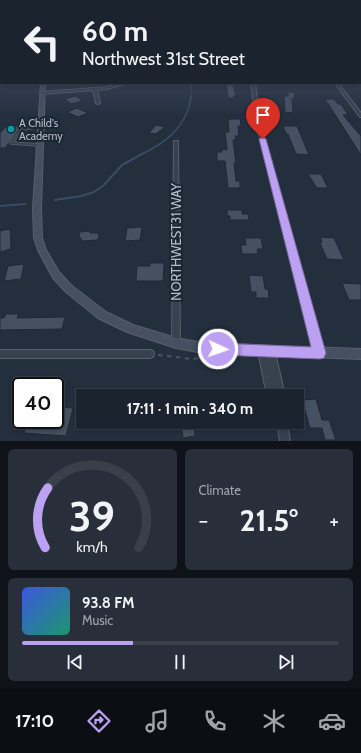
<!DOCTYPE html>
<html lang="en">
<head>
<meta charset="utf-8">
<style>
	body { margin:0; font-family:Cabin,sans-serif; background:#282f3a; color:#f1f3f6; height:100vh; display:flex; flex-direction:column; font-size:15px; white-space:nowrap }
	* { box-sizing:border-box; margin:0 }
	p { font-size:13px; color:#a0a4aa }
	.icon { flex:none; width:22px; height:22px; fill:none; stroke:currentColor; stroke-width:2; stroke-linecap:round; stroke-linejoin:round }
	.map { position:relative; height:441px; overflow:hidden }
	.panel { display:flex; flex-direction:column; gap:8px; padding:8px; background:#0f1319; flex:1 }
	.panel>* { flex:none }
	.top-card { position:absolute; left:0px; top:0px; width:361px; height:84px; box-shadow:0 2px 6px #0003,0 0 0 1px #39404a; background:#1b232e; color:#f1f3f6; overflow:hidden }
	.speed { position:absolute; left:12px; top:377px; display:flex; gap:8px; font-size:20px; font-weight:700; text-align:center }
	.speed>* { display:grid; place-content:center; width:52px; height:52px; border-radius:50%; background:#1b232e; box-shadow:0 2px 6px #0003,0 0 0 1px #39404a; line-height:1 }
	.speed .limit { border:2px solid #111; border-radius:6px; background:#fff; color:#111 }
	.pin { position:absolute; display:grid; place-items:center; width:34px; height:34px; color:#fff; margin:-41px -17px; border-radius:50% 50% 50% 0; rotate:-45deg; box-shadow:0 0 4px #0007 }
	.pin .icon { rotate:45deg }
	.me { position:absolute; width:44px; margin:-22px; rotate:93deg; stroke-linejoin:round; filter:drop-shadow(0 0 3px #0008) }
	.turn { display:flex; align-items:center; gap:14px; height:84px; padding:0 16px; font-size:18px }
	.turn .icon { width:52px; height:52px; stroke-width:2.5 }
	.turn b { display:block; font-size:28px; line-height:34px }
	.big { font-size:30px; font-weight:700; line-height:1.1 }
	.panel .card { flex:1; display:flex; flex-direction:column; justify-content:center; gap:6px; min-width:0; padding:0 14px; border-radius:6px; background:#282f3a }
	.panel .dial { align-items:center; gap:0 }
	.dial svg { height:104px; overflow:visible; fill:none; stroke:#39404a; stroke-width:7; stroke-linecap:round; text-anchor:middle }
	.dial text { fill:#f1f3f6; stroke:none }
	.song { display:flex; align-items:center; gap:12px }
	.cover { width:48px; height:48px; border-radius:6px; background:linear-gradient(135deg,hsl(230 70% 55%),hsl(160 70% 35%)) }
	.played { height:4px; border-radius:2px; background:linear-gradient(90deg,#bca0f2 35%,#39404a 35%) }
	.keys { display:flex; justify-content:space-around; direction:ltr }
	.heat { display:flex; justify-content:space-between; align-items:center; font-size:22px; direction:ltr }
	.panel .tiles { flex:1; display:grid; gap:8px; grid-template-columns:1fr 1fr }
	.card:last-child { grid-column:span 2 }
	.trip { position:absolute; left:76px; top:389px; width:228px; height:40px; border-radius:0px; background:#1b232e; box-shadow:0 2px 6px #0003,0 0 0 1px #39404a; font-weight:700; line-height:40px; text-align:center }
	.menu { display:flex; height:64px; justify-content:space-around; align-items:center; background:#0b0e12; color:#a0a4aa }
	.menu .icon { width:28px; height:28px }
	.menu .active { color:#bca0f2 }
	.menu b { font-size:18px; color:#f1f3f6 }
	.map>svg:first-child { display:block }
</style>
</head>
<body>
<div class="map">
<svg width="361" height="441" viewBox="0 0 361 441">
	<rect width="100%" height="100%" fill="#242f3e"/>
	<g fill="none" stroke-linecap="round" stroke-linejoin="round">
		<path stroke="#394c67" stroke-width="1" d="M 191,98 L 191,83"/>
		<path stroke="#394c67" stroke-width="1.5" d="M 142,154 C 167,142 187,126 191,97"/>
		<path stroke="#394c67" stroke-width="2" d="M 55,200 L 81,196 L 94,192 L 104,185 L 122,165 L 144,153
			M 0,206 L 25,204"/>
	</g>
	<path fill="#455162" stroke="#1f2835" d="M 226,83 L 233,83 L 236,96 L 234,96 L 234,98 L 228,98 Z
		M 288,92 L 294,92 L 295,99 L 292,98 L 293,113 L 285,112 L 284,96 L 288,96 Z
		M 76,96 L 82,101 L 71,104 L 65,99 Z
		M 325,99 L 334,99 L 338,104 L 341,104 L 348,115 L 343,115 L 361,136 L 361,155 Z
		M 77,108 L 88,113 L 78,117 L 67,112 Z
		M 231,119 L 240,119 L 241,126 L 238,126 L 239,136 L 235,136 L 236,140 L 233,140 L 236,163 L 234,163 L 236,181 L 240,181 L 240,188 L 228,188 L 225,161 L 217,161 L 217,152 L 222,152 L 222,149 L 227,150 L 225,132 L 229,132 L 228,120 Z
		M 156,125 L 165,127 L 156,134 L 149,133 Z
		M 6,126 L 22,126 L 5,148 L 0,148 L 0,133 Z
		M 283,126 L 297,126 L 309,155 L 296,154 L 288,134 L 286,134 Z
		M 308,174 L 321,174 L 328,188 L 317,188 Z
		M 227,210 L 242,210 L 242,214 L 248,214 L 249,220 L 230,220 L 230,216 L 227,216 Z
		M 142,227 L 140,240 L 125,241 L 127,228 Z
		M 10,229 L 11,249 L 0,252 L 0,231 Z
		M 90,231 L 90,233 L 99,233 L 98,240 L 81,241 L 81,238 L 79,238 L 80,232 Z
		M 320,237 L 334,238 L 344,260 L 327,259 L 320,243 L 322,242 Z
		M 245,238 L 261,238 L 263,249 L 257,249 L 258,254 L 242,254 L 241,245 L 246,245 Z
		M 150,263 L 164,263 L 163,281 L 136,281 L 137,266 L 150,266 Z
		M 24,264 L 21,279 L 4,281 L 8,266 Z
		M 249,275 L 263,276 L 265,289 L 268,289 L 269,298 L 256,298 L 256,292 L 251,292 Z
		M 342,283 L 361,284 L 361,300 L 349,300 Z
		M 6,314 L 19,314 L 17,318 L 65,317 L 62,329 L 0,330 L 0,318 L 4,318 Z
		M 316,399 L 322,420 L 329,420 L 336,440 L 325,440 L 322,428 L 310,428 L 302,400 Z
		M 59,407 L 73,408 L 66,436 L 24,433 L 29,420 L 55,420 Z
		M 181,422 L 194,422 L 195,436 L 183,438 Z"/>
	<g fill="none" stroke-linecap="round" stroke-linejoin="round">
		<defs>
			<path id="lane" d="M 40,145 L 11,143 L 23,129 L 41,126"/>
			<path id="street" d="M 0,55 L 1,55 L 1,57 L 0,57 Z
				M 123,83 L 129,83 L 107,89 L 97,90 L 100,103 L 98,104 L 96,103 L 93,90 L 42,94 L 40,93 L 42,92 L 107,87 Z
				M 251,83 L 255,83 L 261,127 L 323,353 L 322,356 L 319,357 L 316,356 L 315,353 L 257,127 Z
				M 337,84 L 339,84 L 361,113 L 361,117 L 360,117 L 337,86 Z
				M 174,141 L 178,141 L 178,142 L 180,343 L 179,346 L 176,347 L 173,346 L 172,343 Z
				M 262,347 L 265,348 L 269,363 L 267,351 L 268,348 L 271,347 L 274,348 L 285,396 L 267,396 L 258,351 L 259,348 Z
				M 0,350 L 150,350 L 153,351 L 154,354 L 153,357 L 150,358 L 0,358 Z
				M 277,422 L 287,422 L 290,441 L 280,441 Z"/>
			<path id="secondary" d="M 41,83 L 45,83 L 41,208 L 42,238 L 46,250 L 59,272 L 72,286 L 106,312 L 133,325 L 176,338 L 203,343 L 361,349 L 361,359 L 203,353 L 176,348 L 127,332 L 98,318 L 66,292 L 53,278 L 38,250 L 34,238 L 33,208 Z"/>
		</defs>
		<use href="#lane" stroke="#565f6c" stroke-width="3.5"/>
		<use href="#street" stroke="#565f6c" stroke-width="2"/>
		<use href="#secondary" stroke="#565f6c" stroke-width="2"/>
		<path stroke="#44595c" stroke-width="2" stroke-dasharray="4.5 4.5" stroke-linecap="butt" d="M 158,355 L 192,359 L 211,357"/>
		<use href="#lane" stroke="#38414e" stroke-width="2"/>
		<use href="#street" fill="#38414e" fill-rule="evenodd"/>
		<use href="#secondary" fill="#465061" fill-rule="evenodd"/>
	</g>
	<linearGradient id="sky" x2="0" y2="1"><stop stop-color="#141a22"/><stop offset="0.47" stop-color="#3f4d63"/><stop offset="1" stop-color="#3f4d63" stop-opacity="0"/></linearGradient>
	<rect width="361" height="116" fill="url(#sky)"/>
	<path fill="#bca0f2" stroke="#7a689d" d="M 263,137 L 266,139 L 326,353 L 324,358 L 320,359 L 218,355 L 213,353 L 211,349 L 213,345 L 218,343 L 311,347 L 259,139 Z"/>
	<circle fill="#0f9aa8" stroke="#1d2633" stroke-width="1.5" cx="11" cy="129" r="4"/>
	<g text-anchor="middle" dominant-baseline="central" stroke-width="4" stroke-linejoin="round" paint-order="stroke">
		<g font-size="11" fill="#b4bcc9" stroke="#1d2633" text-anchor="start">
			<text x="19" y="123">A Child's<tspan x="19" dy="13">Academy</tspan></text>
		</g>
		<g font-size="13" fill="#b4bcc9" stroke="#1d2633">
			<text transform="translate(176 242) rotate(-90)">NORTHWEST31 WAY</text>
		</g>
	</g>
</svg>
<div class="speed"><div class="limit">40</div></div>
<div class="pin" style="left:263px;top:139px;background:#d93025"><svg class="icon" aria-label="arrive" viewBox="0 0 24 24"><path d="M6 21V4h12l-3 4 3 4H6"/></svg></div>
<svg class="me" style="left:218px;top:349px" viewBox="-20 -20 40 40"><circle r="17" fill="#bca0f2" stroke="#fff" stroke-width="3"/><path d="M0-11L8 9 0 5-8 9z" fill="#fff"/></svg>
<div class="trip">17:11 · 1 min · 340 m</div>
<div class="top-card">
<div class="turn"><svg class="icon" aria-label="left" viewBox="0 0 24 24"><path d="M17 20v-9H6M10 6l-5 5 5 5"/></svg><div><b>60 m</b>Northwest 31st Street</div></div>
</div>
</div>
<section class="panel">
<div class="tiles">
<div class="card dial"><svg viewBox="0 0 100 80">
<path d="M14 69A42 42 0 1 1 86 69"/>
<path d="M14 69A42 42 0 0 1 16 23" stroke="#bca0f2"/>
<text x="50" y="56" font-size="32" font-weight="700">39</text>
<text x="50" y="72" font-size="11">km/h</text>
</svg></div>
<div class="card"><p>Climate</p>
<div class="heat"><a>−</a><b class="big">21.5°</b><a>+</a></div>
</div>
<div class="card">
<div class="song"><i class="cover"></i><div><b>93.8 FM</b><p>Music</p></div></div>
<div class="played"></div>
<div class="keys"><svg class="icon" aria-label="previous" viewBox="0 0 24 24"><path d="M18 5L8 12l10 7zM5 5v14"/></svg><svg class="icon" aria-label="pause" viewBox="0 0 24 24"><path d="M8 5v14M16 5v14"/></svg><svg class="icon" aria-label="next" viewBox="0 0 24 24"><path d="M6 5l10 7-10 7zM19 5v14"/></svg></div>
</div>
</div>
</section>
<nav class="menu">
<b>17:10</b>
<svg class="icon active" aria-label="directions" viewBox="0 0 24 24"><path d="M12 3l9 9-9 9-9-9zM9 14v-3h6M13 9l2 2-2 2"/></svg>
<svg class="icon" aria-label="music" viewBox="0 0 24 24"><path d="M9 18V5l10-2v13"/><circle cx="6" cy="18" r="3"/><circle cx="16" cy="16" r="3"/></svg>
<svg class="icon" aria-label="phone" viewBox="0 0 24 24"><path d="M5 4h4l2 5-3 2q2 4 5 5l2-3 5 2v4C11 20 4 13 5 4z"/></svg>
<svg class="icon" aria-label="climate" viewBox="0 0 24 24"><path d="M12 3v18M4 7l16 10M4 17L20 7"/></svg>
<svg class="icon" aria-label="car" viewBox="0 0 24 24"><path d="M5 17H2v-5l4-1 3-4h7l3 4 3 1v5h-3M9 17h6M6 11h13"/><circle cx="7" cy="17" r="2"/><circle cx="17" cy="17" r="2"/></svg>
</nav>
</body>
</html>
